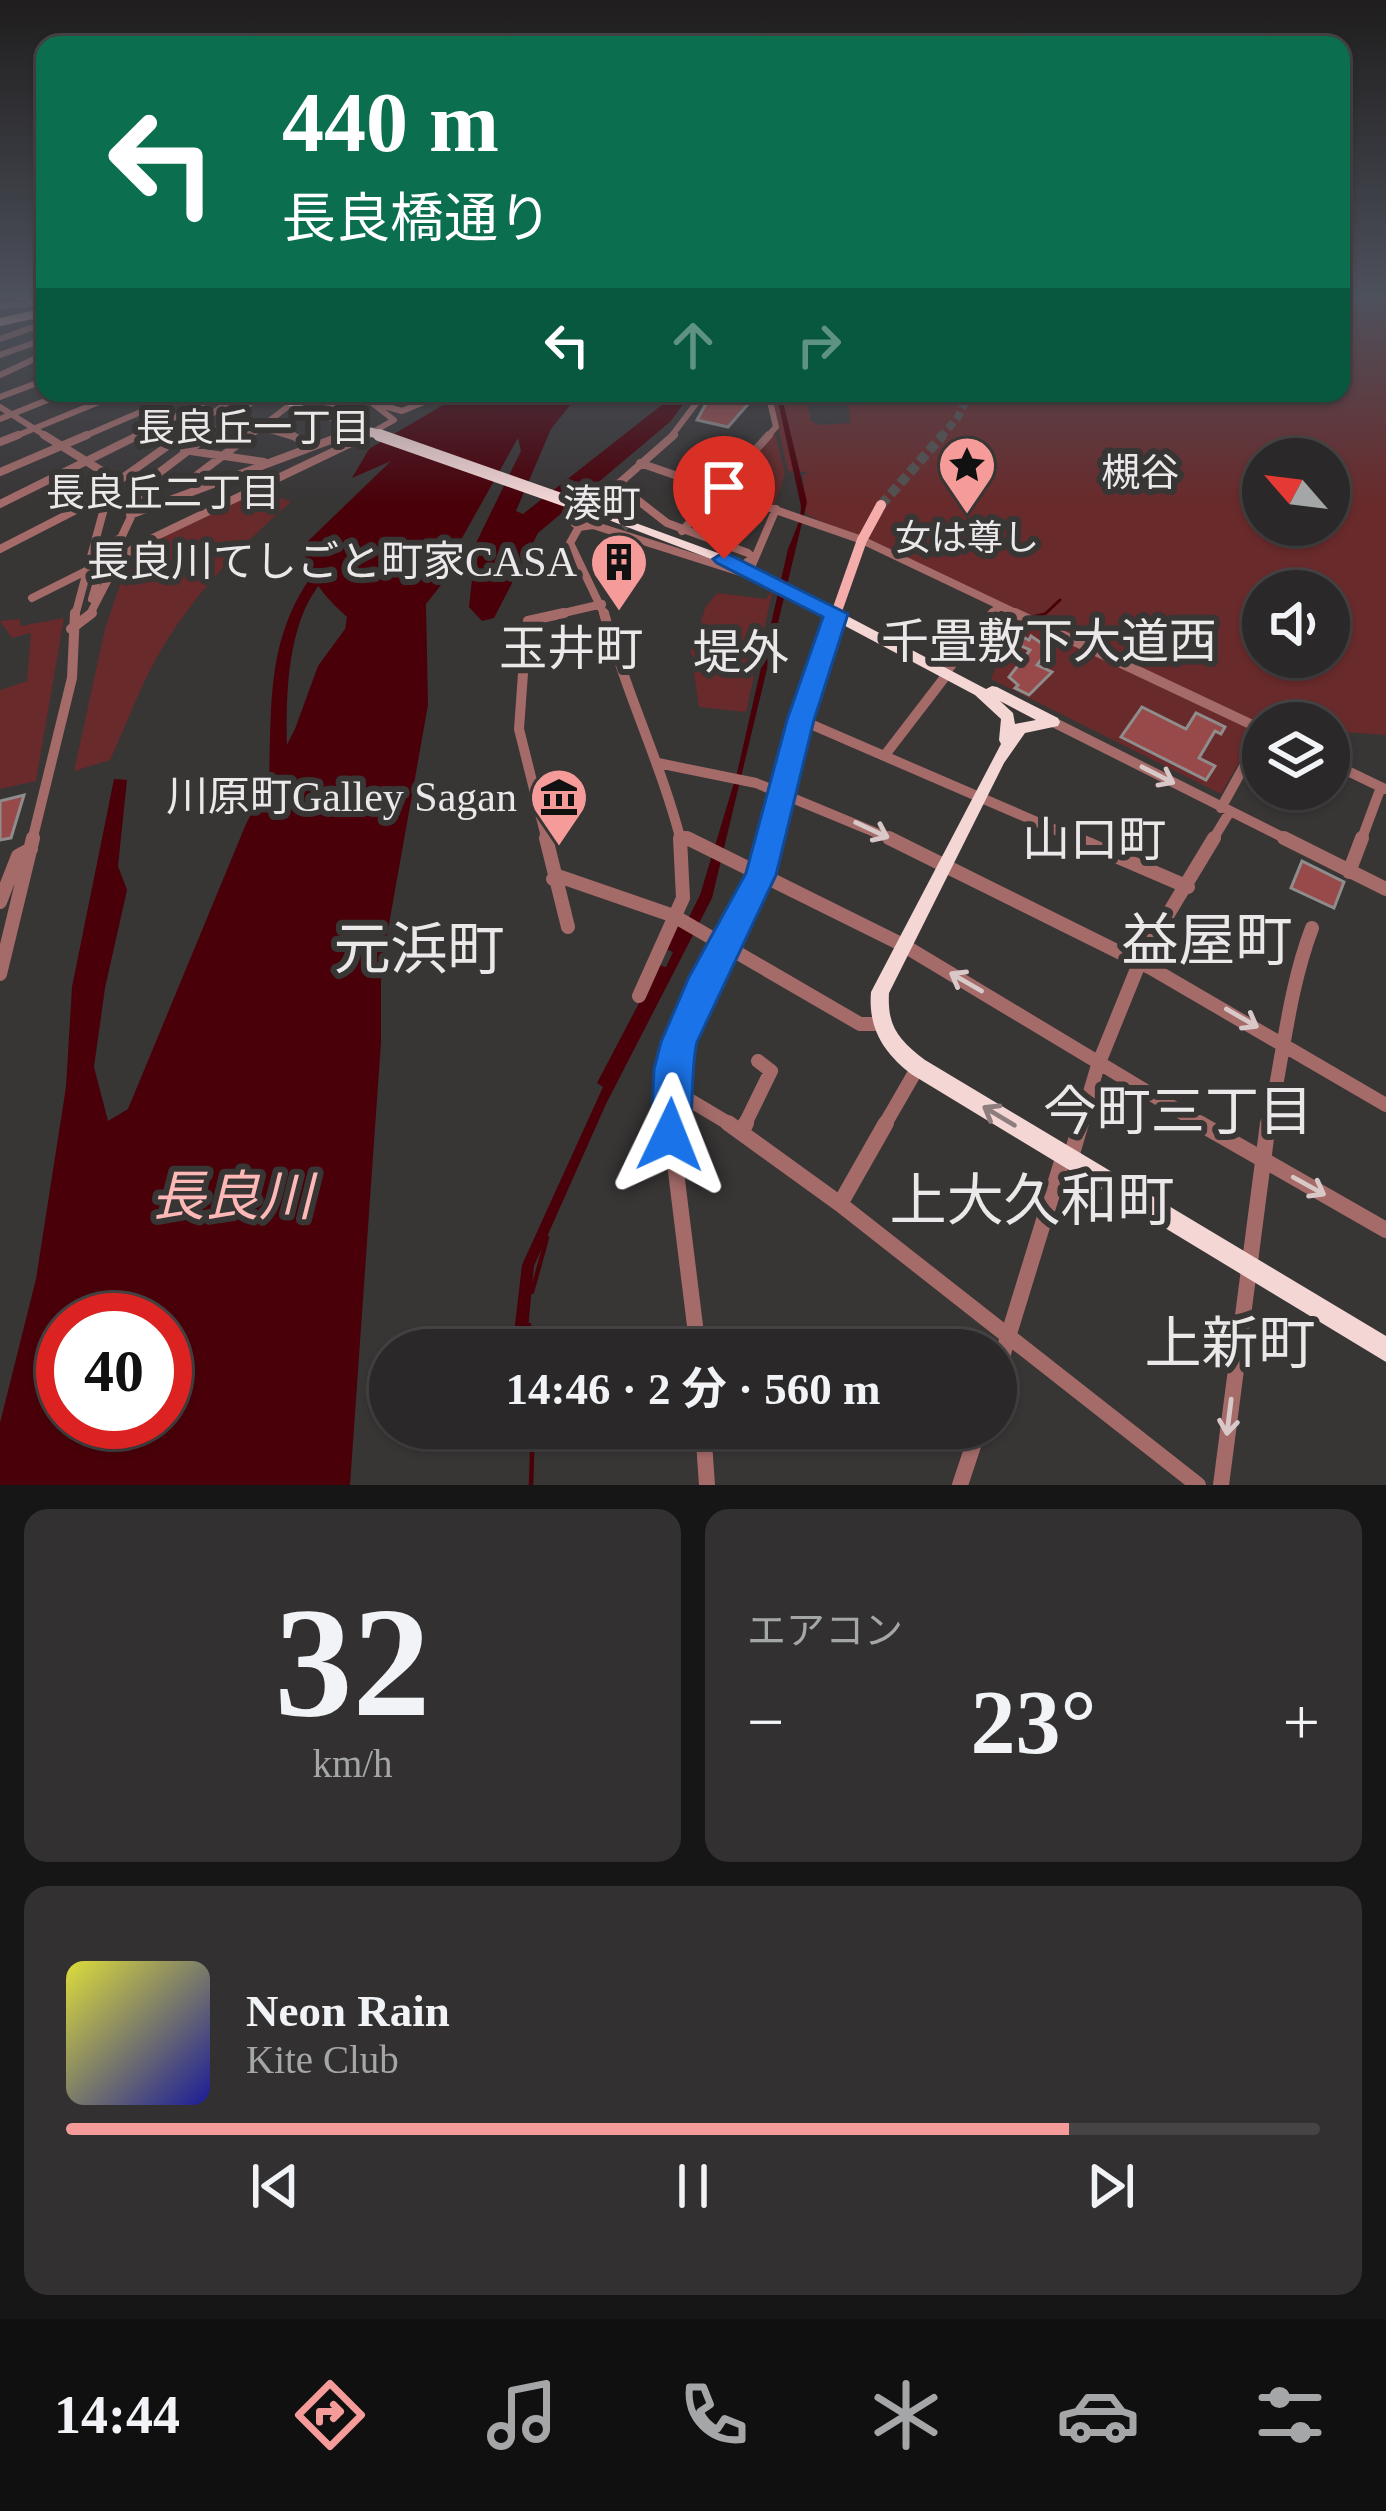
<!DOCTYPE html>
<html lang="ja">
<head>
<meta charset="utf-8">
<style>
	body { margin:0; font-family:"Times New Roman","Noto Sans JP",serif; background:#323030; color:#f1f3f6; height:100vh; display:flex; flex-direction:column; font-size:45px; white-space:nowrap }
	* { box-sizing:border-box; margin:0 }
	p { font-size:39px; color:#a5a6a8 }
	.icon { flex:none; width:66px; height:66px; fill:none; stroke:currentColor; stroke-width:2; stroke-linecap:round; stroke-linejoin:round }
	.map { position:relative; height:1485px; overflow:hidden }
	.sheet { display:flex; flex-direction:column; gap:24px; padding:24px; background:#171616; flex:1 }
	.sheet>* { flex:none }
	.banner { position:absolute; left:36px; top:36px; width:1314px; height:366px; border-radius:24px; box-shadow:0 3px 9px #0004,0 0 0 3px #464445; background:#0b6e4f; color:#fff; overflow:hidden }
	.needle { width:78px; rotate:298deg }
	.fabs { position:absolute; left:1242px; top:438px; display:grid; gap:24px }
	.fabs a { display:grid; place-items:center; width:108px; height:108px; border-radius:50%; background:#2a2828; box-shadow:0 3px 9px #0004,0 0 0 3px #464445; font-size:60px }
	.speed { position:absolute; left:36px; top:1293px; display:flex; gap:24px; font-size:60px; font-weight:700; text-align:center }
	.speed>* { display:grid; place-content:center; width:156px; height:156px; border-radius:50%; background:#2a2828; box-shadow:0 3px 9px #0004,0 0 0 3px #464445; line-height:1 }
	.speed .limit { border:18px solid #d22; background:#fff; color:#111 }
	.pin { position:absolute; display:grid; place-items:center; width:102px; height:102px; color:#fff; margin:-123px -51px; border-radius:50% 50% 50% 0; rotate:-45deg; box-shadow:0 0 12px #0007 }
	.pin .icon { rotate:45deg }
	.me { position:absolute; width:132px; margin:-66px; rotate:2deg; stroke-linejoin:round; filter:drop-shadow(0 0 9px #0008) }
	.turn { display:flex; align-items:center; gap:42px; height:252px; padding:0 48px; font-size:54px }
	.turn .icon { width:156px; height:156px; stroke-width:2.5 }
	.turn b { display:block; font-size:84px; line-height:102px }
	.lanes { display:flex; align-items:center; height:114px; padding:0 48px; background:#0003; justify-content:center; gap:60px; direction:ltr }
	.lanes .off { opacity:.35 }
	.big { font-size:90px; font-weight:700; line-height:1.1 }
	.sheet .tile { flex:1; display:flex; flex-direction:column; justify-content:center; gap:18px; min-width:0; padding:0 42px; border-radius:24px; background:#323030 }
	.sheet .dial { align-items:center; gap:0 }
	.dial b { font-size:156px; line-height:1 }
	.song { display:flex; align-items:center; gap:36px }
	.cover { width:144px; height:144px; border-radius:18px; background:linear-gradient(135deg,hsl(60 70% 55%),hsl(240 70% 35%)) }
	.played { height:12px; border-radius:6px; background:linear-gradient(90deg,#f59b99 80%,#464445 80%) }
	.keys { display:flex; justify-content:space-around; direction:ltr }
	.heat { display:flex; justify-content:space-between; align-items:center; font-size:66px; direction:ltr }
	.sheet .tiles { flex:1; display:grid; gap:24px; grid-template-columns:1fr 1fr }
	.tile:last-child { grid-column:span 2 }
	.trip { position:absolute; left:369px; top:1329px; width:648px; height:120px; border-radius:60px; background:#2a2828; box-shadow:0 3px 9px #0004,0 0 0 3px #464445; font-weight:700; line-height:120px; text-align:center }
	.menu { display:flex; height:192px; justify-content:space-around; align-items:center; background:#111010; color:#a5a6a8 }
	.menu .icon { width:84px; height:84px }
	.menu .current { color:#f59b99 }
	.menu b { font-size:54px; color:#f1f3f6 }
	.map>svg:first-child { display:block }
</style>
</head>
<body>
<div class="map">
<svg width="1386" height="1485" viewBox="0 0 1386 1485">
	<rect width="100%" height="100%" fill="#383535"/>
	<path fill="#692a2b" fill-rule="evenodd" d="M 1341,296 L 1386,296 L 1386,735 L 1329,731 L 1329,723 L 1281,723 L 1266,714 L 1221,794 L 991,679 L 1018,616 L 806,514 L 803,475 L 809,472 L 788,471 L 770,393 L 804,393 L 811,421 L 820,425 L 850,423 L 848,393 L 1341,393 ZM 1263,459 L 1329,459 L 1329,525 L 1263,525 ZM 1263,591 L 1329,591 L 1329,657 L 1263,657 Z
		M 771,433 L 775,434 L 785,473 L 775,505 L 725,489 Z
		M 258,489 L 291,502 C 239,547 191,597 157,657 C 138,691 126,726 110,760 L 74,771 L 105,629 L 127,564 L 163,534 Z
		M 773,589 L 746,712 L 699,707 L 690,645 L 695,644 L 705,608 L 717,593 L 766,599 Z
		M 64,618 L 36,781 L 0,789 L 0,690 L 27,681 L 31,633 L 12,638 L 0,621 L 20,619 L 20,626 Z"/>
	<path fill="#490009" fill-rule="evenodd" d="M 463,393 L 580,393 L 551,429 L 516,511 L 523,514 L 677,393 L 691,393 L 671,421 L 538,533 L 494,618 L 482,621 L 469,607 L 476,543 L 521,451 L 518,438 L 462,538 L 445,580 L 426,604 L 428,705 L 381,969 L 381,1042 L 350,1485 L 0,1485 L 0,1423 L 36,1279 L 66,1087 L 72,987 L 114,779 L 127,780 L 118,866 L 127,890 L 105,988 L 94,1067 L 108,1121 L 128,1109 L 246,824 L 295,729 L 318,666 L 345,629 L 347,617 C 324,596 308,578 303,546 L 391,461 L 352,478 L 369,449 ZM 63,1320 L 165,1320 L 165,1422 L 63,1422 Z
		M 776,393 L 781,393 L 807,502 L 712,898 L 606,1104 L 534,1266 L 526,1350 L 512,1350 L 522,1265 L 603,1087 L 597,1083 L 659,965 L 666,967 L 673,952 L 664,948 L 677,925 L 684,927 L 700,895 L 737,773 L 788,549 L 800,519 L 801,506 Z"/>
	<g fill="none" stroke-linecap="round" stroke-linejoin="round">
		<path stroke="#490009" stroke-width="3" d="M 1032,617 L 1045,614 L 1060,600"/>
		<path stroke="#490009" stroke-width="4.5" d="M 532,1292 L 547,1238
			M 529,1325 L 530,1350
			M 531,1485 L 533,1428"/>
		<path fill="#490009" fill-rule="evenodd" d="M 326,562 L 333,566 C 321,582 309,597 302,616 C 283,667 287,726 287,780 L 284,785 L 272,785 L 269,780 C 272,696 266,633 321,563 Z"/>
	</g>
	<path fill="#984a4a" stroke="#8f8c8c" stroke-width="3" d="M 712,393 L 730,397 L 749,403 L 728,427 L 697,420 Z
		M 1012,632 L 1029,640 L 1031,636 L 1050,649 L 1037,665 L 1052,672 L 1029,695 L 1015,688 L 1018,685 L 1009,677 L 1030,650 L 1006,639 Z
		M 1142,707 L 1186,729 L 1196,713 L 1225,727 L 1221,734 L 1215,731 L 1199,758 L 1215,766 L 1206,780 L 1121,737 Z
		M 24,795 L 11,838 L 0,840 L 0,801 Z
		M 1302,861 L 1344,882 L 1334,908 L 1291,888 Z"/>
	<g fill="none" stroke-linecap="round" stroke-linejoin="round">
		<path stroke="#535050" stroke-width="8" stroke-dasharray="8 4.5" stroke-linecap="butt" d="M 623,528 L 638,515"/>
		<path stroke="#535050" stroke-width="8" stroke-dasharray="8 4.5" stroke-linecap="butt" d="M 940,438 L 958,417 L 969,393"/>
		<path stroke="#535050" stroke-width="10" stroke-dasharray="10 4.5" stroke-linecap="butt" d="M 881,505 L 943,435"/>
		<path stroke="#a46b69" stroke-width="6" d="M 0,306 L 34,304
			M 0,339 L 45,323
			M 0,355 L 45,339
			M 0,375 L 45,354
			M 0,397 L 45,380
			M 0,407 L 49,438
			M 315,412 L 356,398 L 402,411 L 446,393
			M 0,419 L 65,393
			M 260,427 L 297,438
			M 11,438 L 121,393
			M 80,438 L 185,393
			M 133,438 L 223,393
			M 178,438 L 241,393
			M 205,438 L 263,394
			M 247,438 L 291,404
			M 336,438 L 349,433
			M 362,438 L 394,420 L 372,403
			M 670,438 L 704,393
			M 766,438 L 776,427 L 768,393"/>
		<path stroke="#a46b69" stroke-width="8" d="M 44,435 L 110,476 L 101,485
			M 292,435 L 309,446
			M 0,442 L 18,435
			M 184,450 L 264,462
			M 640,463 L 862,540 L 1022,616
			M 0,472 L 87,435
			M 617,484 L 667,523 L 748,553 L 752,557 L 747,562
			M 201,488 L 192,479 L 250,435
			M 0,504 L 139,435
			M 130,515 L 344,435
			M 579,527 L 593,525 L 759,578
			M 682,531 L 769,435
			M 0,549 L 80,508 L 183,435
			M 752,565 L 776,509
			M 32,598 L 84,572
			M 92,599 L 108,544 L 121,538 L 148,481 L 209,435
			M 75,616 L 106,501 L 99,495
			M 89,616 L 118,560 L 138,545 L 368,435
			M 551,616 L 602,604
			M 605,616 L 570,543 L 579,527 L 574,523 L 674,435
			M 835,616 L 838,608
			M 991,616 L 998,607"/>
		<path stroke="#a46b69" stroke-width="10" d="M 604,613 C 625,691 661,763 681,841
			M 1015,613 L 1263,730
			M 71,629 L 92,613
			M 949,668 L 993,613
			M 801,720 L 1081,841
			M 1053,722 L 1290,841
			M 885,755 L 948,673
			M 1329,762 L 1385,789
			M 658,763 L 756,783 L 896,841
			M 1221,808 L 1263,732
			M 681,835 L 693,841
			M 32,841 L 72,678 L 75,613
			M 547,841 L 519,729 L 526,632 L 528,621 L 564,613
			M 770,841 L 801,720 L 836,613
			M 1212,841 L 1229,813
			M 1361,841 L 1381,787"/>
		<path stroke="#a46b69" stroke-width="14" d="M 546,838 L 568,927
			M 687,838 L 903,945 L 1204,1126
			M 889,838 L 1151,968 L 1386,1105
			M 1074,838 L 1188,887
			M 1284,838 L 1386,889
			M 1349,872 L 1362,838
			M 553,879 L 561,877 L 674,916 L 860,1024 L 879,1024
			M 0,902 L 18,856 L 31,849
			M 0,974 L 33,838
			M 639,996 L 683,898 L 680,838
			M 671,1089 L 733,1126
			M 670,1126 C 671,1108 669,1087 672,1070 C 687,986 750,919 771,838
			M 744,1126 L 771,1071 L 758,1061
			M 884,1126 L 918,1067
			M 1080,1126 L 1098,1065 L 1141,959 L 1214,838
			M 1268,1126 C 1283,1060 1288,991 1312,928"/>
		<path stroke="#a46b69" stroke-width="16" d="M 670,1123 L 698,1350
			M 728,1123 L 840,1204 L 1198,1485
			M 1199,1123 L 1386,1230
			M 742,1131 L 746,1123
			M 1071,1157 L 1081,1123
			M 840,1204 L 886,1123
			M 996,1376 L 1064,1155
			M 703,1428 L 707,1485
			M 960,1485 L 979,1428
			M 1221,1485 L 1268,1123"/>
		<path stroke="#f5adab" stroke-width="8" d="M 0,322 L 45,312"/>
		<path stroke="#f5adab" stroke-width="10" d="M 838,608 L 862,540 L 881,505"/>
		<path fill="#f4d6d5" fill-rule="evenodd" d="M 12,296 L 22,296 L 45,305 L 45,310 Z
			M 254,393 L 268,393 L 376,432 L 367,434 Z
			M 589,506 L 748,564 L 986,689 L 992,686 L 997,687 L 1058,718 L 1060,722 L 1058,726 L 1025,733 L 1004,763 L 889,993 C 887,1027 899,1040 925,1060 L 1386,1336 L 1386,1362 L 911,1074 C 883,1052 868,1028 871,992 L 1001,744 L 999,740 L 1001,719 L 975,695 L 740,570 L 585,511 L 585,507 ZM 1000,701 L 1036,720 L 1015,724 L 1013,713 Z"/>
		<path stroke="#f4d6d5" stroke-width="9" d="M 371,432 L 387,438"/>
		<path stroke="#f4d6d5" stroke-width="12" d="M 379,435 L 589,509"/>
	</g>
	<defs><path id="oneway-shaft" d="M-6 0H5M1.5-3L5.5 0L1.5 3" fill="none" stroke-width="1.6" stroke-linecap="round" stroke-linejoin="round" transform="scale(3)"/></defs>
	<g stroke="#d8c9c8">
		<use href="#oneway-shaft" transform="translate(1158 775) rotate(27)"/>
		<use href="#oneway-shaft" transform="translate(872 830) rotate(25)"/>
		<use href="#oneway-shaft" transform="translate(966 982) rotate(-150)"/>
		<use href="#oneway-shaft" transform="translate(1242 1018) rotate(30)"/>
		<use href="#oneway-shaft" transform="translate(1309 1186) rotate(29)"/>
		<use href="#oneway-shaft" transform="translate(1229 1417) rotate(97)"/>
	</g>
	<use stroke="#8d7d7d" href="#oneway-shaft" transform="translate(999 1116) rotate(-149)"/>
	<linearGradient id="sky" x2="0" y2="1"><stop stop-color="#1f1d1d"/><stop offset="0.59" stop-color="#4d515c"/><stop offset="1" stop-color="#4d515c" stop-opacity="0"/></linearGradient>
	<rect width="1386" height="503" fill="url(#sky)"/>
	<path fill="#1a73e8" stroke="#114b97" stroke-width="3" d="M 724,552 L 848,614 L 814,720 L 776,875 L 697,1042 C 689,1076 697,1116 683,1148 L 670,1154 L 656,1148 L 651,1135 L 654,1069 L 661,1042 L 689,977 L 746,873 L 787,720 L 823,617 L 717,563 L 713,559 Z"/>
	<defs>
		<symbol id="sight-pin" viewBox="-11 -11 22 30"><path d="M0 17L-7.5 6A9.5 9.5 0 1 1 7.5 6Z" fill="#f59b99" stroke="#383535"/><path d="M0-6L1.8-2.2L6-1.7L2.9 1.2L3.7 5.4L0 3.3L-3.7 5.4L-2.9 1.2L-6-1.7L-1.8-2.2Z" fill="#111"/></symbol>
		<symbol id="building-pin" viewBox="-11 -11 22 30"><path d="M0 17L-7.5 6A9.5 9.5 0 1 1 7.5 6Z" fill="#f59b99" stroke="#383535"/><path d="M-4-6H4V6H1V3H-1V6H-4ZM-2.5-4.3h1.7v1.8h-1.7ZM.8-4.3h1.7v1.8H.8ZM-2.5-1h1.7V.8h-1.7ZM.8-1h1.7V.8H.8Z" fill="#111"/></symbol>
		<symbol id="museum-pin" viewBox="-11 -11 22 30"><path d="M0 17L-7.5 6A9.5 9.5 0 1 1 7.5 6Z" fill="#f59b99" stroke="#383535"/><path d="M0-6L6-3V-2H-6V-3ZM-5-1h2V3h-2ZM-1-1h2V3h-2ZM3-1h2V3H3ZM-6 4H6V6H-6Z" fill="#111"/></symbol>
	</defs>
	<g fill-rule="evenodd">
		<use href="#sight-pin" x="934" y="432" width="66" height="90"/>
		<use href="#building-pin" x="586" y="529" width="66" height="90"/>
		<use href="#museum-pin" x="526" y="764" width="66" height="90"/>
	</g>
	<g text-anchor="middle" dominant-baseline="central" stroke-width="12" stroke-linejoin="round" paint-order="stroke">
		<g font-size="36" fill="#eae8e8" stroke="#383535">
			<text x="967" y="538">女は尊し</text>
		</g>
		<g font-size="39" fill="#eae8e8" stroke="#383535">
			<text x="253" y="427">長良丘一丁目</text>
			<text x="163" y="492">長良丘二丁目</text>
		</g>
		<g font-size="39" fill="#eae8e8" stroke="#383535">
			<text x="1140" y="472">槻谷</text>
			<text x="602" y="503">湊町</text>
		</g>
		<g font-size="42" fill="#eae8e8" stroke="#383535" text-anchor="end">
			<text x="577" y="562">長良川てしごと町家CASA</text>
			<text x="517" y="797">川原町Galley Sagan</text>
		</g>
		<g font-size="48" fill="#eae8e8" stroke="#383535">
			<text x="1049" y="641">千畳敷下大道西</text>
			<text x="571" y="648">玉井町</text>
			<text x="741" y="652">堤外</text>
			<text x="1094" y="839">山口町</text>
		</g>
		<g font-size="54" fill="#eae8e8" stroke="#383535">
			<text x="1178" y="1112">今町三丁目</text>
		</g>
		<g font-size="54" font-style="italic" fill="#feb8b6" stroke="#383535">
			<text x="232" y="1197">長良川</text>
		</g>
		<g font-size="57" fill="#eae8e8" stroke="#383535">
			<text x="1207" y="940">益屋町</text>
			<text x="419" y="949">元浜町</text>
			<text x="1032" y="1200">上大久和町</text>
			<text x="1230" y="1343">上新町</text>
		</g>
	</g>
</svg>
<div class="fabs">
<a><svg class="needle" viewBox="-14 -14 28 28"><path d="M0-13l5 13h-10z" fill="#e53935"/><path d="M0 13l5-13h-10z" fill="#a5a6a8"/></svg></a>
<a><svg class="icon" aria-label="sound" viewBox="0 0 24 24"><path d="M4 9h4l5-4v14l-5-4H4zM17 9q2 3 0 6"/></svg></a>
<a><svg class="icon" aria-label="layers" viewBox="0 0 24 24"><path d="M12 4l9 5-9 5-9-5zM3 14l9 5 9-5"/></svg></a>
</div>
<div class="speed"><div class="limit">40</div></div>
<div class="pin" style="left:724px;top:559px;background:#d93025"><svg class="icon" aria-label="arrive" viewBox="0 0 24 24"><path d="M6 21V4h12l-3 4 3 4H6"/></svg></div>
<svg class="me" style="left:670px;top:1135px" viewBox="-20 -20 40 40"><path d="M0-17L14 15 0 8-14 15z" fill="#1a73e8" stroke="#fff" stroke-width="4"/></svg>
<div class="trip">14:46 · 2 分 · 560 m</div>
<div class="banner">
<div class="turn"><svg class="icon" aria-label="left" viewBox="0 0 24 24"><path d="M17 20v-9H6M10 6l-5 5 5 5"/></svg><div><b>440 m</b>長良橋通り</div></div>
<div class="lanes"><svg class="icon" aria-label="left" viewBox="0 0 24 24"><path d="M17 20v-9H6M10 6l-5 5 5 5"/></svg><svg class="icon off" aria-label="ahead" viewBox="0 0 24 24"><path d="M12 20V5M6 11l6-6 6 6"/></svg><svg class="icon off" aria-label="right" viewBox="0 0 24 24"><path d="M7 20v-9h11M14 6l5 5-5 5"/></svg></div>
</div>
</div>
<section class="sheet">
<div class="tiles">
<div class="tile dial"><b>32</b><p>km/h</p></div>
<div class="tile"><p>エアコン</p>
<div class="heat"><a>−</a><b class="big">23°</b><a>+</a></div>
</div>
<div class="tile">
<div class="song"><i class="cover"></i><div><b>Neon Rain</b><p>Kite Club</p></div></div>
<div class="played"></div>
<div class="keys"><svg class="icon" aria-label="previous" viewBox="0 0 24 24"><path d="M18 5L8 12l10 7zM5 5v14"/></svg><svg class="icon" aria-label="pause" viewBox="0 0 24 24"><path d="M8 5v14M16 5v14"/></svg><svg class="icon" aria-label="next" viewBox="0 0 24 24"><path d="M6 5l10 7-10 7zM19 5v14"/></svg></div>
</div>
</div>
</section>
<nav class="menu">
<b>14:44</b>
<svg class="icon current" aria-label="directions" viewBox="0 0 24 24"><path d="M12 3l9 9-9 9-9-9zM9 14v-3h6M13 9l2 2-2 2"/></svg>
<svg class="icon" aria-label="music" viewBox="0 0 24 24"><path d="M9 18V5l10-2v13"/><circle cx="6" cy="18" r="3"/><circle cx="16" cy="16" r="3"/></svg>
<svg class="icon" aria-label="phone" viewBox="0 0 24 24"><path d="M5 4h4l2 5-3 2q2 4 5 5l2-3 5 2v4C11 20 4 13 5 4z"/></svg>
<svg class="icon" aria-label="climate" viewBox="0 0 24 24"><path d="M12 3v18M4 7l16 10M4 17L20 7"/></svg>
<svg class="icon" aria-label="car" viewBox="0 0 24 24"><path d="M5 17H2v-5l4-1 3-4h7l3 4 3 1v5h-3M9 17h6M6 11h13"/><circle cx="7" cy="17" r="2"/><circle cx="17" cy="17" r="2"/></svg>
<svg class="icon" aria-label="filters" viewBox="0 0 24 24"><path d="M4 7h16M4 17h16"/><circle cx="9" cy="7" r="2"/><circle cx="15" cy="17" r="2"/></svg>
</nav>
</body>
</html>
